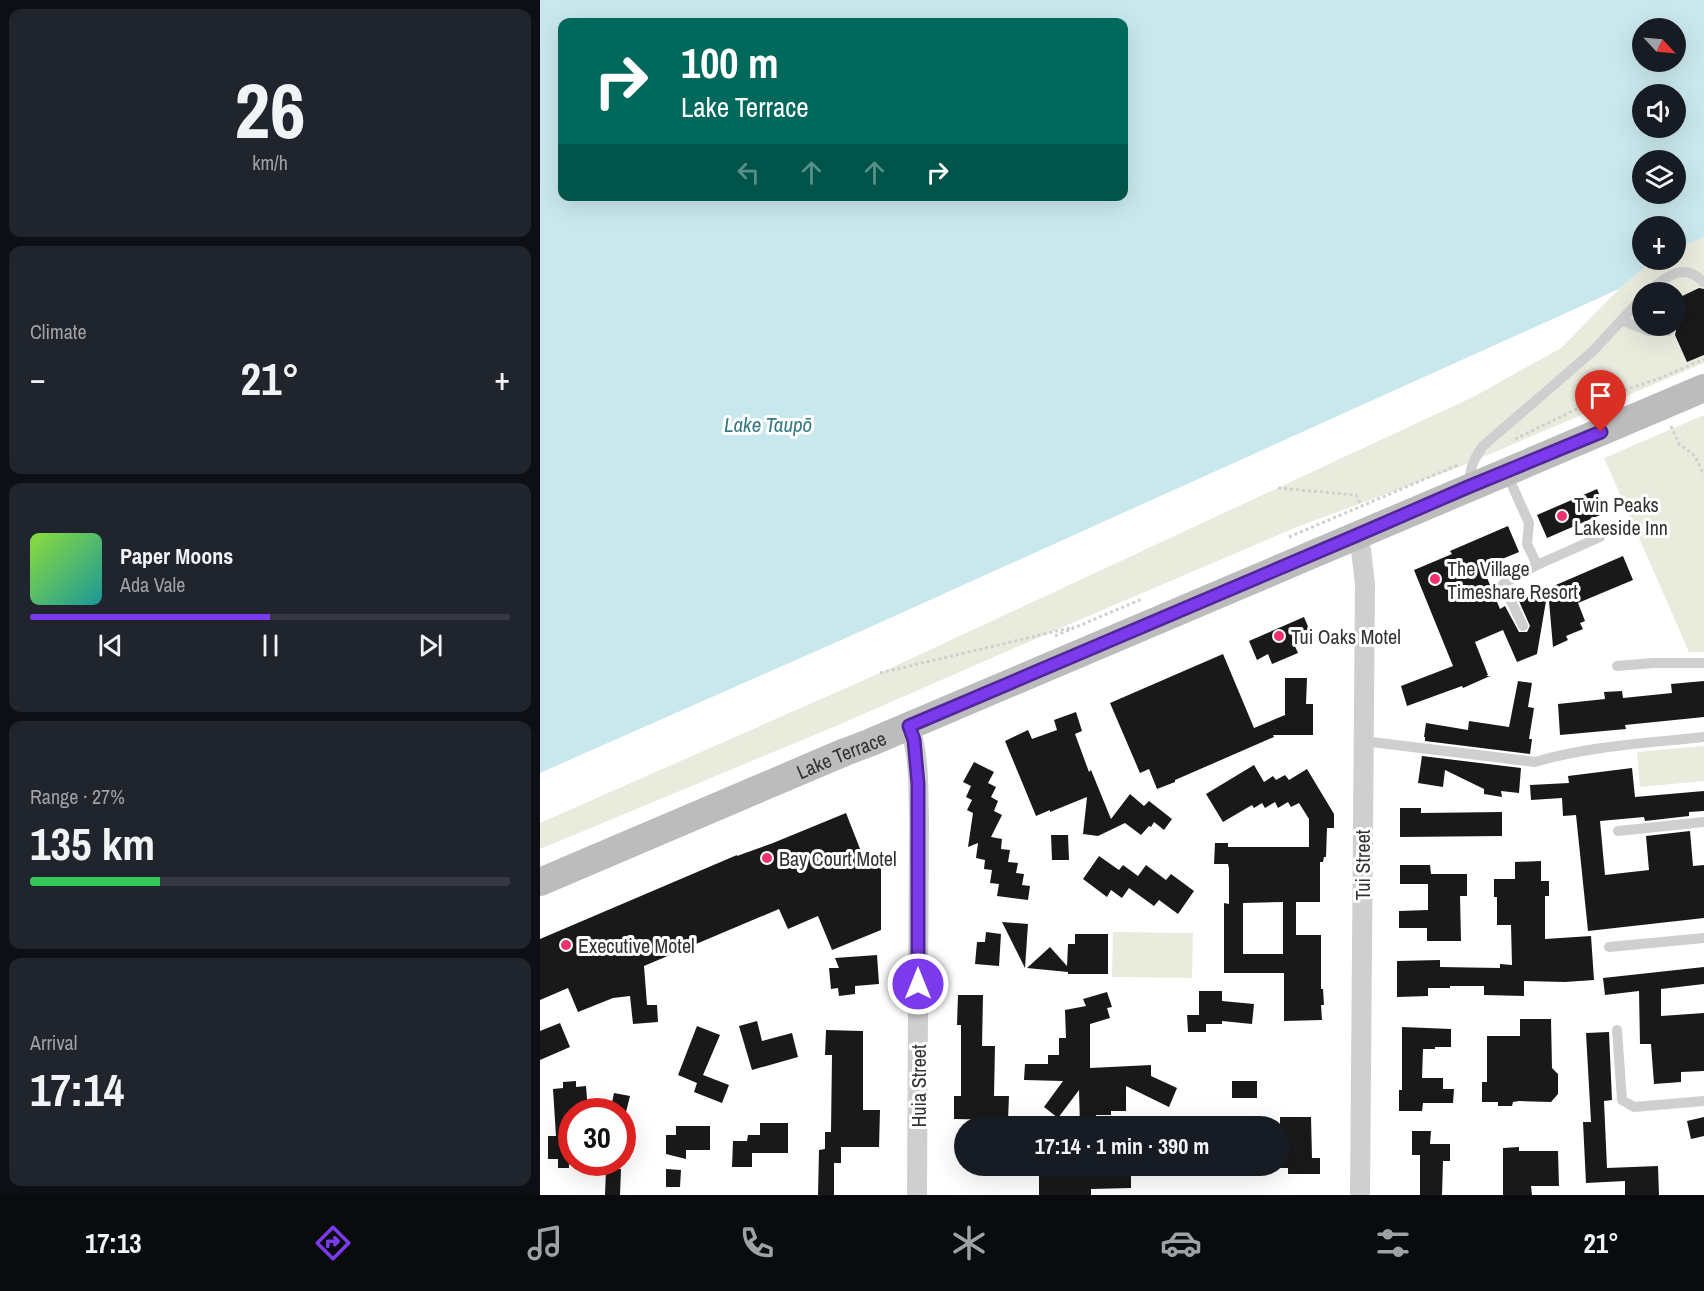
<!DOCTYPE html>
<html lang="en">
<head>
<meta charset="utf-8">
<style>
	body { margin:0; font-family:"Archivo Narrow",sans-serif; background:#20242c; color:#f1f3f6; height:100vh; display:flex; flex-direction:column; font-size:22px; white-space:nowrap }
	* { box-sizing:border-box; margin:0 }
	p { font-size:20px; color:#9ea1a6 }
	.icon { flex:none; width:33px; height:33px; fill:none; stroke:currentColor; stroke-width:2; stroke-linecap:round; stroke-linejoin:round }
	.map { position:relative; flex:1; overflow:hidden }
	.details { display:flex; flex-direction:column; gap:9px; padding:9px; background:#0d0f14; width:540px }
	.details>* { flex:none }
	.guide { position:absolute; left:18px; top:18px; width:570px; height:183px; border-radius:12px; box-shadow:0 6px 24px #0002; background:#00695c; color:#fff; overflow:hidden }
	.needle { width:39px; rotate:116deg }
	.fabs { position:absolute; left:1092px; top:18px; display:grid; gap:12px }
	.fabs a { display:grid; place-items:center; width:54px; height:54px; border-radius:50%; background:#171b24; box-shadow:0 6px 24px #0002; font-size:30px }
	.speed { position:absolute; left:18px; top:1098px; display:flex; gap:12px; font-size:30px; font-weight:700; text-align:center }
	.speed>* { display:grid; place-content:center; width:78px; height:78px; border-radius:50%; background:#171b24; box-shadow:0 6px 24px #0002; line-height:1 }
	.speed .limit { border:9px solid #d22; background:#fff; color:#111 }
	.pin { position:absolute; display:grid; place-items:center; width:51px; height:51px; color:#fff; margin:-62px -26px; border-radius:50% 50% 50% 0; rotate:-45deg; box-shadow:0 0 6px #0007 }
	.pin .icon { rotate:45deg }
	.me { position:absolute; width:66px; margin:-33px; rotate:0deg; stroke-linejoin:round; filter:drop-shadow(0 0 4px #0008) }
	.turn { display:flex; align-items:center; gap:21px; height:126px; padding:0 24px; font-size:27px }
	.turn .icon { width:78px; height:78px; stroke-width:2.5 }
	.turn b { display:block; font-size:42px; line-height:51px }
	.lanes { display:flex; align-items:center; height:57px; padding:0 24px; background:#0003; justify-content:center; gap:30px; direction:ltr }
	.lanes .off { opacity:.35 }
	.big { font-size:45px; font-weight:800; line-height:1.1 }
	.details .card { flex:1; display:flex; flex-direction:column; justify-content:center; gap:9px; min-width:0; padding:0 21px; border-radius:12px; background:#20242c }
	.details .dial { align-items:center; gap:0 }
	.dial b { font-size:78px; line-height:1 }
	.song { display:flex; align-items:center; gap:18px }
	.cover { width:72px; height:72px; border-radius:9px; background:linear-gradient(135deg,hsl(90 70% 55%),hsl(180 70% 35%)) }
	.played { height:6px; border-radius:3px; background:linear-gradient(90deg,#7c3aed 50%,#363941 50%) }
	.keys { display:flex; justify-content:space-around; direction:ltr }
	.heat { display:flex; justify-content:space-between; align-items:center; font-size:33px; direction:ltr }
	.charge { height:9px; border-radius:4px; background:linear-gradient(90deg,#34c759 27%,#363941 0) }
	.trip { position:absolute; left:414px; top:1116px; width:336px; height:60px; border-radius:30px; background:#171b24; box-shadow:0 6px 24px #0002; font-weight:800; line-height:60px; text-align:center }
	.tab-bar { display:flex; height:96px; justify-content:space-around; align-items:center; background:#090b0e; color:#9ea1a6 }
	.tab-bar .icon { width:42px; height:42px }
	.tab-bar .selected { color:#7c3aed }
	.tab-bar b { font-size:27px; color:#f1f3f6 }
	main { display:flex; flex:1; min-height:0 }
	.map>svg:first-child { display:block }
</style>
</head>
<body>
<main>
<section class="details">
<div class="card dial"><b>26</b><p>km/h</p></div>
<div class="card"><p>Climate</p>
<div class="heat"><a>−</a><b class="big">21°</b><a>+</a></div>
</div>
<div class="card">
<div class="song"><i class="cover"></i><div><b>Paper Moons</b><p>Ada Vale</p></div></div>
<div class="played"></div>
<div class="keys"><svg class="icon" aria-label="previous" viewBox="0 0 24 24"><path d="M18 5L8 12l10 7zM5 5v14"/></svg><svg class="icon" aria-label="pause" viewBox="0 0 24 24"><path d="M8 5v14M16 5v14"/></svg><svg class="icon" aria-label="next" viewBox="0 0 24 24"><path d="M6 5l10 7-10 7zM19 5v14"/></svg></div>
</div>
<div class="card"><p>Range · 27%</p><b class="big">135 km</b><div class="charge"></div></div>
<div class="card"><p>Arrival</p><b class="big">17:14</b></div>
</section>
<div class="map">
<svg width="1164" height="1195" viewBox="0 0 1164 1195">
	<rect width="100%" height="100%" fill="#fff"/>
	<path fill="#e9ecdd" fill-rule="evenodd" d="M 1164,237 L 1164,363 L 917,468 L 757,527 L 539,620 L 303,723 L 0,849 L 0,823 L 340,673 L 935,396 L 1021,348 L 1079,289 L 1113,260 L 1136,260 L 1136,250 ZM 1102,292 L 1136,292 L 1136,326 L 1102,326 Z
		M 1164,415 L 1164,652 L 1149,652 L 1064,458 Z
		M 1164,746 L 1164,781 L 1100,787 L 1097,752 Z
		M 573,932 L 653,933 L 652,978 L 572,977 Z"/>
	<path fill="#c9e8ed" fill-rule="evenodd" d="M 0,0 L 1164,0 L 1164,237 L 1136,250 L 1136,226 L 1102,226 L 1102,260 L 1113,260 L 1079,289 L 317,633 L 0,773 ZM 22,22 L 584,22 L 584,196 L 22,196 ZM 1102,28 L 1136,28 L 1136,62 L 1102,62 ZM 1102,94 L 1136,94 L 1136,128 L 1102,128 ZM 1102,160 L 1136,160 L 1136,194 L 1102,194 Z"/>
	<path fill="#191919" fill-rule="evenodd" d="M 1159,288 L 1164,289 L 1164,355 L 1147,362 L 1135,335 L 1136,330 L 1134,326 L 1136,326 L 1136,299 Z
		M 1057,489 L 1067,512 L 1007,538 L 997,515 Z
		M 968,526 L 979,552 L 950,564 L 953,570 L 945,573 L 960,609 L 965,606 L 979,632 L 987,632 L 990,626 L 979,601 L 1083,556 L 1093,580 L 1038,603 L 1045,621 L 1040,623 L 1043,629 L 1026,636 L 1028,640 L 1013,647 L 1009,601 L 1006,601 L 997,654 L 977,662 L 963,630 L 935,642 L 948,675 L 946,676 L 950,676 L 923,688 L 922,686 L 867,706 L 861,686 L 913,666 L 874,570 L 912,554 L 910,551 Z
		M 764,617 L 772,636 L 754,644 L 758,653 L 732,664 L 728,654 L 717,660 L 709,641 Z
		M 683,654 L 714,728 L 745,715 L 745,678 L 767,678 L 766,704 L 773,704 L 773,735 L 733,735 L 734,737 L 635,780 L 635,782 L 617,789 L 609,769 L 600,773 L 570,703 Z
		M 978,681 L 992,683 L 988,707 L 994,708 L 989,739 L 992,739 L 990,754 L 885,741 L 885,737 L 884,737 L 886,723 L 928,730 L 929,721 L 969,727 Z
		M 1164,681 L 1164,717 L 1085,725 L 1086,729 L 1020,735 L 1018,704 L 1065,699 L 1064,692 L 1082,691 L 1083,698 L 1132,693 L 1131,684 Z
		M 536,712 L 542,731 L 535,734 L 549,772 L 551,770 L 571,819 L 590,794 L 604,806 L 609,801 L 632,819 L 624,830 L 614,822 L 611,827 L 609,826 L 601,835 L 585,823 L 558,836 L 543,834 L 547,797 L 510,812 L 510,810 L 496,816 L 465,741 L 488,730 L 492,739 L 517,730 L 514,720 Z
		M 882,756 L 981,768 L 979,793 L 961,791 L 962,797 L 944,794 L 944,789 L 905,770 L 903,787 L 878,783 Z
		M 434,762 L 454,772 L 448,783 L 456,787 L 451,797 L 458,801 L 454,811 L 462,815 L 451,837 L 462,839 L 461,849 L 470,850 L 468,862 L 478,863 L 476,873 L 484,874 L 482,885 L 490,886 L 488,900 L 457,896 L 459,884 L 450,883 L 452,870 L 444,869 L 445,860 L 436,858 L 438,843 L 428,847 L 433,813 L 427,810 L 432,800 L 426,797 L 431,786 L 423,782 Z
		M 714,765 L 724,782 L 733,776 L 736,780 L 745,775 L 749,780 L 767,769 L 794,814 L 794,828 L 787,828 L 786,857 L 784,857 L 783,862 L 780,862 L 780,902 L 756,902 L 756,935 L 781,935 L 781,989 L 783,989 L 784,1005 L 781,1005 L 782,1020 L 744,1021 L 744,973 L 684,973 L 684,903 L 689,904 L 689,869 L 688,864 L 674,864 L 675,843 L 688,843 L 688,847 L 769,847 L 769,819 L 759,803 L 751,807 L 748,802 L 738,808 L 735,802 L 725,808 L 722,803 L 714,808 L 712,805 L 683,822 L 666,794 ZM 743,902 L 743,954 L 703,954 L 703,903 Z
		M 1092,768 L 1095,797 L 1164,791 L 1164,811 L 1149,812 L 1149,816 L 1105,821 L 1104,817 L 1060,821 L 1065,875 L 1109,870 L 1106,836 L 1150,831 L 1153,866 L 1164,865 L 1164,918 L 1048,931 L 1036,815 L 1023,816 L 1022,798 L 991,800 L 990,785 L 1029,783 L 1028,776 Z
		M 860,808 L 881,808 L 881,813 L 962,812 L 962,836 L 860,837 Z
		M 306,813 L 324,859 L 341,860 L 341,930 L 292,950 L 278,916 L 248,929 L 239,909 L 104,966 L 107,1005 L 117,1005 L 118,1022 L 93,1024 L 90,996 L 73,998 L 38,1012 L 28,988 L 0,1000 L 0,939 L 197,855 L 197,856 L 233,843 Z
		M 511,835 L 528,835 L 529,860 L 512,860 Z
		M 559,856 L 579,870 L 583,865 L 598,876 L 606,865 L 626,880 L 631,874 L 654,891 L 638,914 L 619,900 L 614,906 L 589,888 L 582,898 L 571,890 L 567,897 L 543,879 Z
		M 1001,861 L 1001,881 L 1009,881 L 1009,896 L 1005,896 L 1005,939 L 1051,936 L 1054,980 L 1025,982 L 984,981 L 984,996 L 944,995 L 944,986 L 910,986 L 910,988 L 888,988 L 888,996 L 857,997 L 857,961 L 900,960 L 900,967 L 960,968 L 960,964 L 972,965 L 971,925 L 957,925 L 957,897 L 954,897 L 954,879 L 975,879 L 975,862 Z
		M 860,865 L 890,865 L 891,874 L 927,874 L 927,896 L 920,896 L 921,941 L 887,941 L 887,928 L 859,928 L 859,911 L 888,910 L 888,884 L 860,884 Z
		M 462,922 L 488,924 L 485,968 Z
		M 446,932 L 461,934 L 459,966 L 435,964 L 437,942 L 445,942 Z
		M 535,934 L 568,934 L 568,974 L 528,974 L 528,972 L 487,968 L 510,947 L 527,966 L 528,944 L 535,944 Z
		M 337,955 L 339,984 L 315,986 L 315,994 L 299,996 L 298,988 L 291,989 L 289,968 L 299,968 L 295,958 Z
		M 1164,967 L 1164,984 L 1121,989 L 1121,1016 L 1164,1013 L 1164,1071 L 1141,1072 L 1141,1082 L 1114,1084 L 1111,1044 L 1100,1044 L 1099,991 L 1065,995 L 1063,978 Z
		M 659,991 L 682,991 L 682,1001 L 714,1004 L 712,1024 L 682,1021 L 682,1024 L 666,1024 L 666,1032 L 648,1032 L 647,1015 L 659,1015 Z
		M 567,992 L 572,1007 L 567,1008 L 570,1018 L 550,1024 L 550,1068 L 611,1065 L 611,1076 L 637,1088 L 629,1107 L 586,1086 L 586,1111 L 571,1111 L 571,1115 L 556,1115 L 556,1126 L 540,1126 L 539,1090 L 518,1118 L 504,1107 L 523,1081 L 484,1080 L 485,1064 L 508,1064 L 508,1055 L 519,1055 L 519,1038 L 526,1038 L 525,1010 L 546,1006 L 543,999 Z
		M 418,995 L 443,995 L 442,1046 L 455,1046 L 454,1096 L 469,1096 L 468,1120 L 414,1119 L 414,1096 L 421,1096 L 421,1025 L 417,1025 Z
		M 980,1019 L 1011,1019 L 1012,1068 L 1018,1074 L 1018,1094 L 1011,1102 L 979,1101 L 973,1102 L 972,1106 L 958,1106 L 958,1102 L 942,1102 L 942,1082 L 947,1082 L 947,1036 L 980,1036 Z
		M 217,1021 L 222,1041 L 252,1033 L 258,1057 L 212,1070 L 199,1026 Z
		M 20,1023 L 30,1047 L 0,1060 L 0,1031 Z
		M 157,1026 L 180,1035 L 163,1075 L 189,1085 L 182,1103 L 154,1092 L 157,1083 L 138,1075 Z
		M 862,1027 L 911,1029 L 911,1047 L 895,1047 L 895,1049 L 883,1049 L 882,1078 L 903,1078 L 903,1089 L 914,1089 L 913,1103 L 883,1103 L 882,1111 L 859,1111 L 859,1090 L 862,1090 Z
		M 286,1030 L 323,1031 L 323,1110 L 340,1110 L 339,1147 L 301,1147 L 301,1163 L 294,1163 L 294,1195 L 278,1195 L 279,1150 L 285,1149 L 285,1132 L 291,1132 L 292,1055 L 285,1055 Z
		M 1069,1032 L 1072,1100 L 1064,1101 L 1067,1168 L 1118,1166 L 1119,1195 L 1085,1195 L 1085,1181 L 1046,1183 L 1043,1122 L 1051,1122 L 1046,1033 Z
		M 36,1081 L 36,1087 L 46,1086 L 48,1112 L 32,1112 L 32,1123 L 29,1123 L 29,1168 L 18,1168 L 18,1159 L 8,1159 L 8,1136 L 16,1136 L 13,1089 L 23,1088 L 23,1082 Z
		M 692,1081 L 717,1081 L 717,1098 L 692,1098 Z
		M 74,1093 L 90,1096 L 86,1112 L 70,1112 Z
		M 740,1117 L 771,1117 L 772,1158 L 780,1158 L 780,1174 L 748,1174 L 748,1168 L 740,1168 Z
		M 1164,1117 L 1164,1136 L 1151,1139 L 1147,1121 Z
		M 220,1123 L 248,1123 L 248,1153 L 212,1153 L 212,1167 L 192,1167 L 193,1141 L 207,1141 L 208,1135 L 220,1135 Z
		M 136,1126 L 170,1126 L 170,1150 L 146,1150 L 146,1159 L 126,1154 L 126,1135 L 136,1135 Z
		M 872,1131 L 891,1131 L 890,1144 L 910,1144 L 910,1161 L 903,1161 L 902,1195 L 880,1195 L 880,1155 L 872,1155 Z
		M 979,1147 L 979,1151 L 1018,1151 L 1019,1186 L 991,1186 L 992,1195 L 963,1195 L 963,1148 Z
		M 499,1166 L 591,1166 L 591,1188 L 551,1189 L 551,1195 L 499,1195 Z
		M 66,1169 L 81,1169 L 80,1195 L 65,1195 Z
		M 126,1169 L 141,1170 L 140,1187 L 126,1187 Z"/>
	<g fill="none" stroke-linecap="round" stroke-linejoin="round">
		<path stroke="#cfcfcf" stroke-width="3" stroke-dasharray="3 3" stroke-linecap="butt" d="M 1131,426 L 1139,444 L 1155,456 L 1164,475
			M 975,439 L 1051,402 L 1123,377 L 1164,359
			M 738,488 L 816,495 L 821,505
			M 749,537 L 920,464
			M 515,636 L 602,599
			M 340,673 L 534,627"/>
		<path stroke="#cfcfcf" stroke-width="10" d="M 1108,292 C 1124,278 1144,261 1163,282
			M 1083,321 L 1109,331 L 1129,331
			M 966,472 L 989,523 L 987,544 L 997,565 L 963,584 L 983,626
			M 929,483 C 931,466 933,460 943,446 L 1053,351 L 1102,298
			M 997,565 L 1060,537
			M 1077,666 L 1113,663 L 1164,663
			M 823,741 L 995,762 C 1047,746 1110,743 1164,737
			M 1078,831 L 1164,822
			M 1069,947 L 1164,938
			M 1077,1030 L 1082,1100 L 1094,1107 L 1164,1101"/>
		<path stroke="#cfcfcf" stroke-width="20" d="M 815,536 L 821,550 L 825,584 L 820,1195
			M 369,726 C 380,756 378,789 379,821 L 377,1195"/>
		<path stroke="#bcbcbc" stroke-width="28" id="s1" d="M 0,882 L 305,752 L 329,743 C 607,623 886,506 1164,388"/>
	</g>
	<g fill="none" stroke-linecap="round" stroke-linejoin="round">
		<defs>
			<path id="route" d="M 378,984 L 378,784 L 374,740 L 369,726 L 815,536 L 928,487 L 1061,432"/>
		</defs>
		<use href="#route" stroke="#51269a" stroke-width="15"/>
		<use href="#route" stroke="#7c3aed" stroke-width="10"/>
	</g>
	<g fill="#ed306f" stroke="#fff" stroke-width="2">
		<circle cx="1022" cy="516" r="6"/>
		<circle cx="895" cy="579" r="6"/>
		<circle cx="739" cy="636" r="6"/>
		<circle cx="227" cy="858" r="6"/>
		<circle cx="26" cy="945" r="6"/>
	</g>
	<g text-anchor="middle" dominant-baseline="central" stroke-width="6" stroke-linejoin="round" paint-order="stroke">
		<g font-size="20" fill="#323232" stroke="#fff" text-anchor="start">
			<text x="1034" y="504">Twin Peaks<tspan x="1034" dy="23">Lakeside Inn</tspan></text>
			<text x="907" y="568">The Village<tspan x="907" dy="23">Timeshare Resort</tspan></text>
			<text x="751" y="636">Tui Oaks Motel</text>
			<text x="239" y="858">Bay Court Motel</text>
			<text x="38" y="945">Executive Motel</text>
		</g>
		<g font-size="20" fill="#323232" stroke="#fff">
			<text stroke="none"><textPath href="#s1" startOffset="327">Lake Terrace</textPath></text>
			<text transform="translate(822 865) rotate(-90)">Tui Street</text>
			<text transform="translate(378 1086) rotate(-90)">Huia Street</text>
		</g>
		<g font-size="21" font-style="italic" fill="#357a85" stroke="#fff">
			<text x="228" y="424">Lake Taupō</text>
		</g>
	</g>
</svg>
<div class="fabs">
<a><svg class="needle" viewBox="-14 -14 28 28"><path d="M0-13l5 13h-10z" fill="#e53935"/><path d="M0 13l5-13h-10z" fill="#9ea1a6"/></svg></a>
<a><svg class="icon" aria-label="sound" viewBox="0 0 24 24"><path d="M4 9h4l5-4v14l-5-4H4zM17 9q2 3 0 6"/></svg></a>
<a><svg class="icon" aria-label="layers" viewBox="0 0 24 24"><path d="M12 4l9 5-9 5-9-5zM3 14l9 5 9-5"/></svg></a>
<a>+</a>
<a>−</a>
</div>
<div class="speed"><div class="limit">30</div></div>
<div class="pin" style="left:1061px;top:432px;background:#d93025"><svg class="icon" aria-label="arrive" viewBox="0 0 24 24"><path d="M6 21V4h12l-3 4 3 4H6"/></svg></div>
<svg class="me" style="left:378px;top:984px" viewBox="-20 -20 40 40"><circle r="17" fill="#7c3aed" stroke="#fff" stroke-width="3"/><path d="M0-11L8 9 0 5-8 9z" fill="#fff"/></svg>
<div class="trip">17:14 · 1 min · 390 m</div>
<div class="guide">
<div class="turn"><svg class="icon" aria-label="right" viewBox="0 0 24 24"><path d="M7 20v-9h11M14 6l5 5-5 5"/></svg><div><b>100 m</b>Lake Terrace</div></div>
<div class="lanes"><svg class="icon off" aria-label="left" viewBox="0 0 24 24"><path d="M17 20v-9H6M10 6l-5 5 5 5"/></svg><svg class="icon off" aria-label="ahead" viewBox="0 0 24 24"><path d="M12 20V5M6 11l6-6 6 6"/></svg><svg class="icon off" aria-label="ahead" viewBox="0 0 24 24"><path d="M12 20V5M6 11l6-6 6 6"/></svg><svg class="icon" aria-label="right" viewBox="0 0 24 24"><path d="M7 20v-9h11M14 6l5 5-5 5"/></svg></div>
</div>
</div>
</main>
<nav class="tab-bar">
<b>17:13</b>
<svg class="icon selected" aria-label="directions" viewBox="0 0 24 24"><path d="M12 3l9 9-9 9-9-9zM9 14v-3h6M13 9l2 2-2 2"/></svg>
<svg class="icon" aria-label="music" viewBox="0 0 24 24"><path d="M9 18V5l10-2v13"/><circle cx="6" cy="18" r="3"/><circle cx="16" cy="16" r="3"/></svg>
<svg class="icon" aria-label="phone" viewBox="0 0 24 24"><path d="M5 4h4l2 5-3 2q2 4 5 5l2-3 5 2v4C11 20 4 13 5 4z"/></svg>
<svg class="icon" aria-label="climate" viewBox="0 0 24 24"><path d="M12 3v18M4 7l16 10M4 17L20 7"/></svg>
<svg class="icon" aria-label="car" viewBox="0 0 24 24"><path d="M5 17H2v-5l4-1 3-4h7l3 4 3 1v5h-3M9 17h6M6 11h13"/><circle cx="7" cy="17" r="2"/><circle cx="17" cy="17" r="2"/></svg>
<svg class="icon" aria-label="filters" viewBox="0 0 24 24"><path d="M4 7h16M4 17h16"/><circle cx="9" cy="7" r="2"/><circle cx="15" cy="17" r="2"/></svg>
<b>21°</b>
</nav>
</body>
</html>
